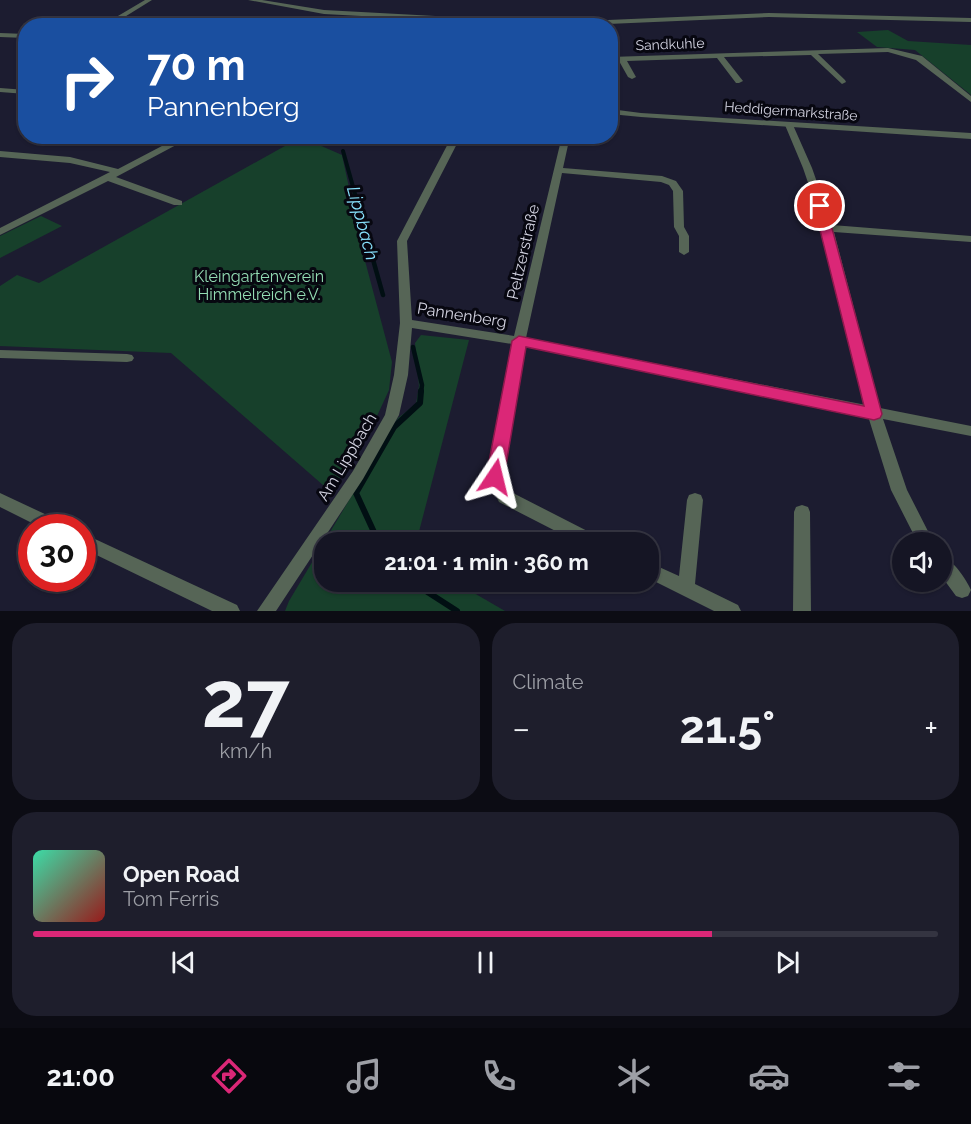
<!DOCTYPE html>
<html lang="en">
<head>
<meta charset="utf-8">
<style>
	body { margin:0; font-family:Raleway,sans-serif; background:#1e1e2c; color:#f1f3f6; height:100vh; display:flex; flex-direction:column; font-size:22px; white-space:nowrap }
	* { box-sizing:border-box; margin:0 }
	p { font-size:20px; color:#9d9fa6 }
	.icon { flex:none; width:33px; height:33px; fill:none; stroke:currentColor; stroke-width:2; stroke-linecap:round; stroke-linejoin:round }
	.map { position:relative; height:611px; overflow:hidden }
	.drawer { display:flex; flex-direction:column; gap:12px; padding:12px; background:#0c0c14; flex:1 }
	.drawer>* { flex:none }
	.guide { position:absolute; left:18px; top:18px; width:600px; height:126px; border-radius:24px; box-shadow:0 2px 4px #0004,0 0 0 2px #343441; background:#1a4fa0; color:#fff; overflow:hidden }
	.tools { position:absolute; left:892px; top:532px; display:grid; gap:12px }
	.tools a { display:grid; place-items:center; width:60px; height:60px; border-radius:50%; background:#151524; box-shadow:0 2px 4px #0004,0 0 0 2px #343441; font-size:30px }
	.speed { position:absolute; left:18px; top:514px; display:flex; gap:12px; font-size:30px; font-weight:700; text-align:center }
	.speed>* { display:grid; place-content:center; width:78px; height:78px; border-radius:50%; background:#151524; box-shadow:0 2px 4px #0004,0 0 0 2px #343441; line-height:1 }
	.speed .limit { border:9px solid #d22; background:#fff; color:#111 }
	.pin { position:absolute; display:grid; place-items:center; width:51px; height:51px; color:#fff; margin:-26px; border:3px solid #fff; border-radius:50%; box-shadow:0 2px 6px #0007 }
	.me { position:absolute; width:66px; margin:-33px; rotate:10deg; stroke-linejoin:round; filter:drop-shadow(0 0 4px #0008) }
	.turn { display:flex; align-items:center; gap:21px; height:126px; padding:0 30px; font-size:27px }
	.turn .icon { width:78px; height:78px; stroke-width:2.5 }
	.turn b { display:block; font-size:42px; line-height:51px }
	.big { font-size:45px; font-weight:700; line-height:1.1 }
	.drawer .card { flex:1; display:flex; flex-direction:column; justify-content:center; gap:9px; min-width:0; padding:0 21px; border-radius:24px; background:#1e1e2c }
	.drawer .dial { align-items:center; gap:0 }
	.dial b { font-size:78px; line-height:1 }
	.song { display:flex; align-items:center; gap:18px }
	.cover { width:72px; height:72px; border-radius:9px; background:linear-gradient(135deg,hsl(160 70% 55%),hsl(0 70% 35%)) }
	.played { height:6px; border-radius:3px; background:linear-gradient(90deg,#db2777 75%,#343441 75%) }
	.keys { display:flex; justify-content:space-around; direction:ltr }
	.heat { display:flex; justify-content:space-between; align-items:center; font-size:33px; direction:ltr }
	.drawer .tiles { flex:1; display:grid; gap:12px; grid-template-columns:1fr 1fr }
	.card:last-child { grid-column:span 2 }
	.trip { position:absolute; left:314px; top:532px; width:345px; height:60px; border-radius:24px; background:#151524; box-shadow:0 2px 4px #0004,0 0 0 2px #343441; font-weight:700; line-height:60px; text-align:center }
	.tabs { display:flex; height:96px; justify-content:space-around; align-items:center; background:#08080e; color:#9d9fa6 }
	.tabs .icon { width:42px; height:42px }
	.tabs .current { color:#db2777 }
	.tabs b { font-size:27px; color:#f1f3f6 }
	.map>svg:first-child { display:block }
</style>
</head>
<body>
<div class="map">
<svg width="971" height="611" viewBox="0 0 971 611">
	<rect width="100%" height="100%" fill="#1c1c30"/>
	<path fill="#17402b" d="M 888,30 L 908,41 L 971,45 L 971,95 L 915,50 L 877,47 L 857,32 Z
		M 301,137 L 342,155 L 364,257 L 392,362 L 389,390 L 377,416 L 331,492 L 171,353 L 0,346 L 0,286 L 17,275 L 39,283 Z
		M 41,216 L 62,226 L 0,258 L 0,236 Z
		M 421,335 L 469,340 L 416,543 L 324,543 L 324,582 L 455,582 L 505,611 L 285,611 L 289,601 L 398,418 L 416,404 L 419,386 L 415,343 Z"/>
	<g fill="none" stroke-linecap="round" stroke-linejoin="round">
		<path stroke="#010f13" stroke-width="4" d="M 343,151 L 364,226"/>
		<path stroke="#010f13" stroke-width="4.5" d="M 363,224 L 383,295
			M 413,347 L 422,385 L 421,393"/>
		<path stroke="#010f13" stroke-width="6" d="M 379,543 L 356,493 L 394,427 L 420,403 L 421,391
			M 412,582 L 457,611"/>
		<path fill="#566556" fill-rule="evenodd" d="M 145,0 L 152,0 L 110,26 L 101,26 Z
			M 0,33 L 26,34 L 26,38 L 0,37 Z
			M 888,48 L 922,56 L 971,96 L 971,102 L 916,60 L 888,52 L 818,54 L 845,80 L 846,82 L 842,84 L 811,55 L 724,57 L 743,81 L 739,83 L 736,83 L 717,58 L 627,61 L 636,77 L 632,79 L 628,77 L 619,61 L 610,61 L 610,57 Z
			M 0,88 L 26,90 L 26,94 L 0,92 Z
			M 789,122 L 793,125 L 812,168 L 832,225 L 971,236 L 971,242 L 834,232 L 880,408 L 971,426 L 971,436 L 883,419 L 907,490 L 934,543 L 918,543 L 891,490 L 868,416 L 524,346 L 503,477 L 511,492 L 601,538 L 603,543 L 579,543 L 499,502 L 487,477 L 512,344 L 412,328 L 408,375 L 399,415 L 363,479 L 276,611 L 257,611 L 353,471 L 385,415 L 394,375 L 400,323 L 397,241 L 452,136 L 461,136 L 407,241 L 412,320 L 514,336 L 562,136 L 570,136 L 563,168 L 662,176 L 676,181 L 683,191 L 684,227 L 689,236 L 689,252 L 684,255 L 679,252 L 679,236 L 674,227 L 673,191 L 669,185 L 661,182 L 562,173 L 526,338 L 866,405 L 818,212 L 803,168 L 785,125 Z
			M 181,136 L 193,136 L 116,177 L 182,201 L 182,205 L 174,205 L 108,181 L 0,235 L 0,228 L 110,172 L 70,163 L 0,157 L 0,151 L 70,157 L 118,169 Z
			M 330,136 L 339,136 L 332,143 L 328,140 Z
			M 0,350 L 127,354 L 132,355 L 134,358 L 132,361 L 127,362 L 0,358 Z
			M 0,493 L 64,523 L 66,528 L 42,528 L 0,507 Z
			M 695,493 L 701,495 L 703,500 L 695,584 L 738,605 L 741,611 L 714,611 L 648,578 L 648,562 L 679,576 L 687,500 L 689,495 Z
			M 802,505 L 808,507 L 810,512 L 811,611 L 793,611 L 794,512 L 796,507 Z
			M 82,533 L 237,605 L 240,611 L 212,611 L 82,548 Z
			M 942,556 C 954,561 966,579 971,590 L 968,596 L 962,598 L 956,596 L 942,577 Z"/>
		<path fill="#566556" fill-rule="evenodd" d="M 248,0 L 262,0 L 324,10 L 491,19 L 608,20 L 769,13 L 971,18 L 971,22 L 769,17 L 608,24 L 491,23 L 324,14 Z
			M 610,109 L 641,113 L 971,133 L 971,139 L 641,117 L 610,114 Z"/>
	</g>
	<path fill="#db2777" stroke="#8e194d" stroke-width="1.5" d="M 820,203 L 826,206 L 882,414 L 880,418 L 874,420 L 526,347 L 504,477 L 501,482 L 495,484 L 489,482 L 486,477 L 512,341 L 519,336 L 864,406 L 814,206 Z"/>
	<g text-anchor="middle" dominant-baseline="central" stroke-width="6" stroke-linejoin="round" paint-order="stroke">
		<g font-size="14" fill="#d3d3e1" stroke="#070710">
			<text transform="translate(670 44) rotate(-2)">Sandkuhle</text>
			<text transform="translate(791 111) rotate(4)">Heddigermarkstraße</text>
		</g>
		<g font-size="16" fill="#d3d3e1" stroke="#070710">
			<text transform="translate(523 252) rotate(-77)">Peltzerstraße</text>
			<text transform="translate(462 315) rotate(9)">Pannenberg</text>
			<text transform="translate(347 457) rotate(-59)">Am Lippbach</text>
		</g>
		<g font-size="16" fill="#94ddb4" stroke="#070710">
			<text x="259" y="276">Kleingartenverein<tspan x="259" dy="18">Himmelreich e.V.</tspan></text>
		</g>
		<g font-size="18" font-style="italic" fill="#87e1fc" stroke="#070710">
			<text transform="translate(363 223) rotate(75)">Lippbach</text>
		</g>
	</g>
</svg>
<div class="tools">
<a><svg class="icon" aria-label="sound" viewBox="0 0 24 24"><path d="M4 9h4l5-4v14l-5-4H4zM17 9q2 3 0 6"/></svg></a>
</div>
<div class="speed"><div class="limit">30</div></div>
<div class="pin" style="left:820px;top:206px;background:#d93025"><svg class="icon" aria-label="arrive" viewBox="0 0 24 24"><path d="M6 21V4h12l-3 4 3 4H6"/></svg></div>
<svg class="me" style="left:495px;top:477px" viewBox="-20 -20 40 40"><path d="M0-17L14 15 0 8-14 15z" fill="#db2777" stroke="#fff" stroke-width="4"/></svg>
<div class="trip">21:01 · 1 min · 360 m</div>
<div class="guide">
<div class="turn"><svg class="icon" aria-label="right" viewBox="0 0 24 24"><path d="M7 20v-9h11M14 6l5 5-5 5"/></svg><div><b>70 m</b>Pannenberg</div></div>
</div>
</div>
<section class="drawer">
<div class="tiles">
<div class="card dial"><b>27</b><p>km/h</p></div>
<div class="card"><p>Climate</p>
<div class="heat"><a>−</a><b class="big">21.5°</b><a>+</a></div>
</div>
<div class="card">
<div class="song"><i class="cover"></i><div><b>Open Road</b><p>Tom Ferris</p></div></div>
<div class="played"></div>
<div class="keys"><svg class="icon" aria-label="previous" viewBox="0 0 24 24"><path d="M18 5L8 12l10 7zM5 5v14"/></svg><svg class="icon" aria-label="pause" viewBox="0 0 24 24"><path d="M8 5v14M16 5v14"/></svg><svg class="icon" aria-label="next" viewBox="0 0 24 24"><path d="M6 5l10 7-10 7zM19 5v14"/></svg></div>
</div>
</div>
</section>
<nav class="tabs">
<b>21:00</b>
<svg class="icon current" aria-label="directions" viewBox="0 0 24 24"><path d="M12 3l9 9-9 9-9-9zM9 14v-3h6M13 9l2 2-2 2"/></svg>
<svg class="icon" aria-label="music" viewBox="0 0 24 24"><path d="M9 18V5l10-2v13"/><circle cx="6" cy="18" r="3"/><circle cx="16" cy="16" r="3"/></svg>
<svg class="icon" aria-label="phone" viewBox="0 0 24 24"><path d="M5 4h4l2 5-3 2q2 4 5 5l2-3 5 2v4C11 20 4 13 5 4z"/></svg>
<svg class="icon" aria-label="climate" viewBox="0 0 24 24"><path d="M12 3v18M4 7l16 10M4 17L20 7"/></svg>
<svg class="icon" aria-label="car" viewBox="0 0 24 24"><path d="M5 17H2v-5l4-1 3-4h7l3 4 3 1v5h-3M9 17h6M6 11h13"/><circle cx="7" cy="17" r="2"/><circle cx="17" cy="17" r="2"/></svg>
<svg class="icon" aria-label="filters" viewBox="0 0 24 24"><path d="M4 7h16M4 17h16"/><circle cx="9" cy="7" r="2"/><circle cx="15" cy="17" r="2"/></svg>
</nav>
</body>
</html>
